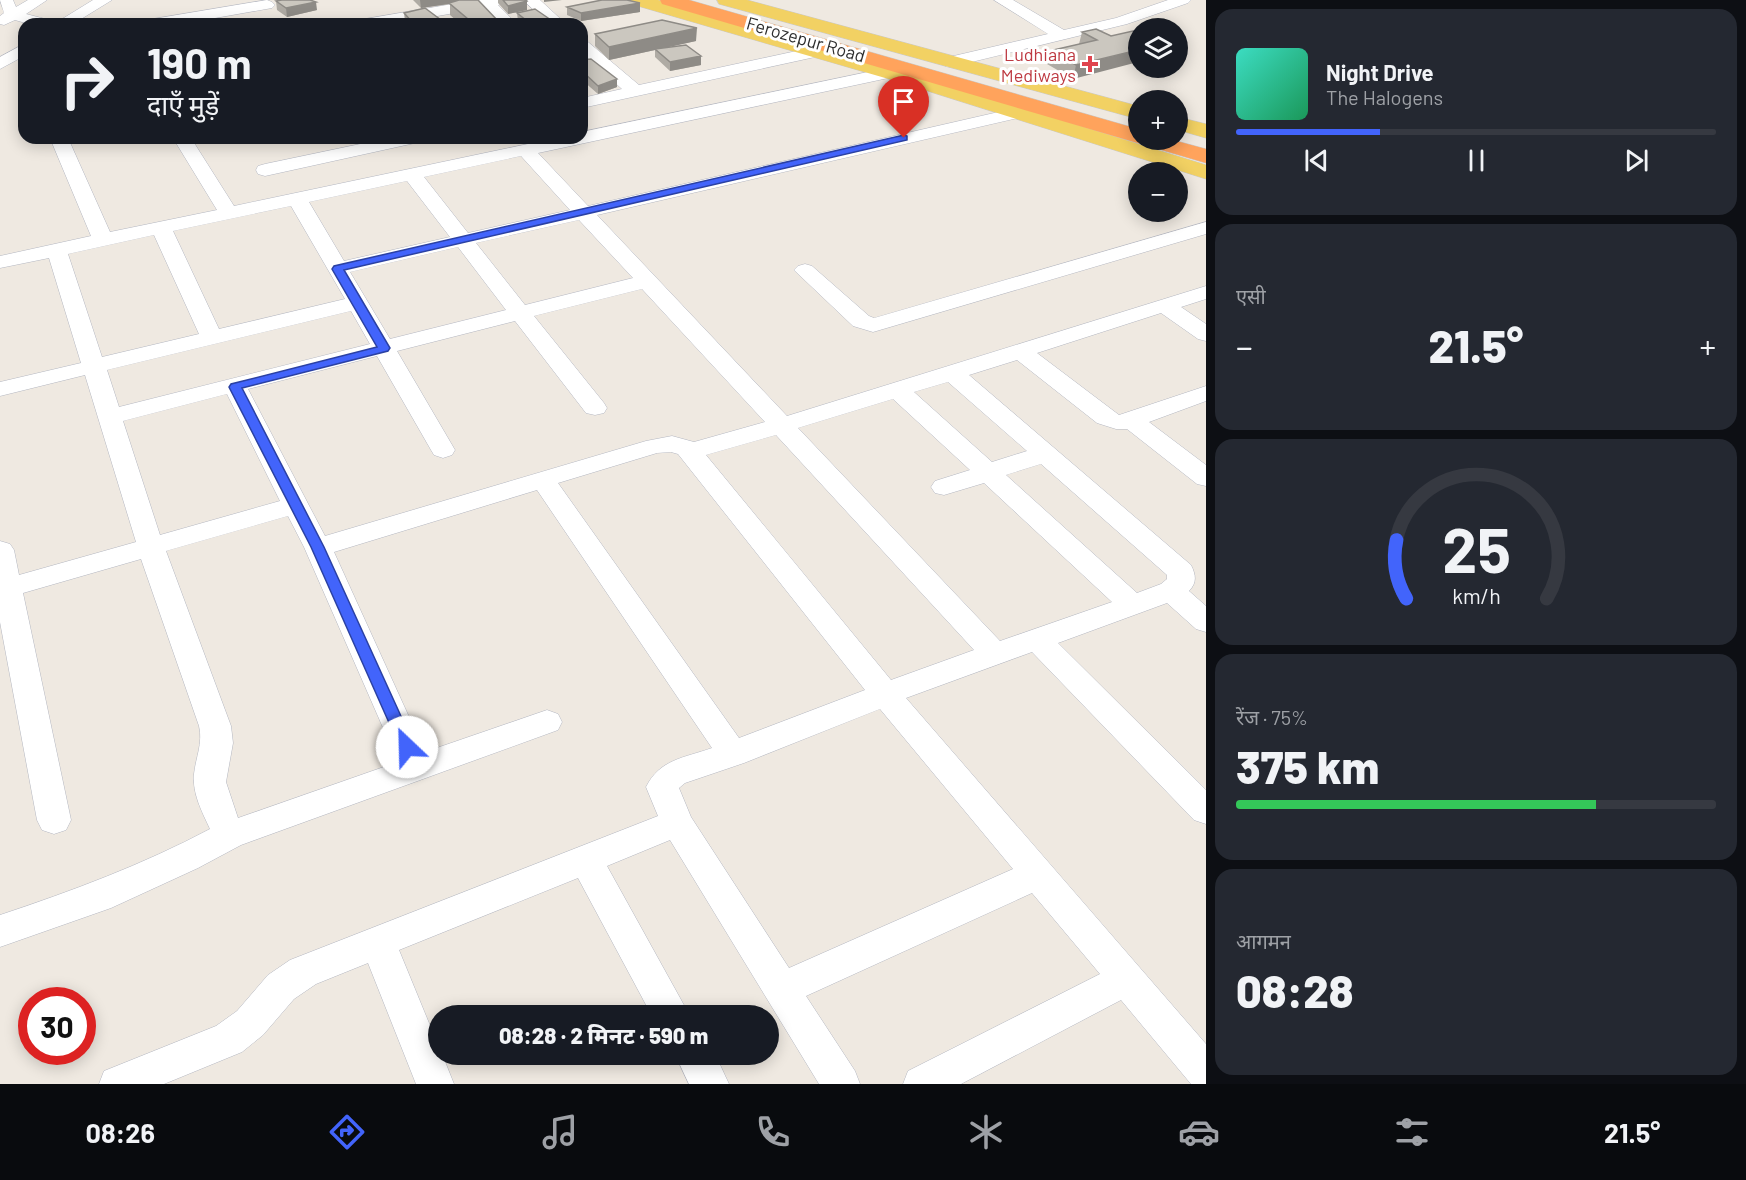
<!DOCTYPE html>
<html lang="hi">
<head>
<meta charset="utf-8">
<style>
	body { margin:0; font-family:Barlow,"Noto Sans Devanagari",sans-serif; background:#242831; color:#f1f3f6; height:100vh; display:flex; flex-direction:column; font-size:22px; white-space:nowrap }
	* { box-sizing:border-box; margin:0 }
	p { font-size:20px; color:#9ea1a6 }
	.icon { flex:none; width:33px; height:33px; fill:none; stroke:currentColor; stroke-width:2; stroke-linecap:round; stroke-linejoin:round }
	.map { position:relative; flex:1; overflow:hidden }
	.drawer { display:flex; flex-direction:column; gap:9px; padding:9px; background:#0d0f14; width:540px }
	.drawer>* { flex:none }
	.top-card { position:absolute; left:18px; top:18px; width:570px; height:126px; border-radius:18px; box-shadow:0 3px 15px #0003; background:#171b24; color:#f1f3f6; overflow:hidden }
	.tools { position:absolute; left:1128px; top:18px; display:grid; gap:12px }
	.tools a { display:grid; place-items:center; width:60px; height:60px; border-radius:50%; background:#171b24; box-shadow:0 3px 15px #0003; font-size:30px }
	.speed { position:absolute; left:18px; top:987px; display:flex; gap:12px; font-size:30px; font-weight:700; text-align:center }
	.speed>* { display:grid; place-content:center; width:78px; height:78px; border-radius:50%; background:#171b24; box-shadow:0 3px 15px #0003; line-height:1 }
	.speed .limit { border:9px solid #d22; background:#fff; color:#111 }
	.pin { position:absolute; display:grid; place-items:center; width:51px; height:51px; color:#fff; margin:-62px -26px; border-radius:50% 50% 50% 0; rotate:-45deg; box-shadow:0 0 6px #0007 }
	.pin .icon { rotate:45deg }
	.me { position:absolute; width:66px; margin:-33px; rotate:336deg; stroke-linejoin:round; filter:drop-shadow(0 0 4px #0008) }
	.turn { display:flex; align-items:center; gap:21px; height:126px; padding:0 30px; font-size:27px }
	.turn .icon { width:78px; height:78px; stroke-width:2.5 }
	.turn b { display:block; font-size:42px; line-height:51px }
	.big { font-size:45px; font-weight:800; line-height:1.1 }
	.drawer .tile { flex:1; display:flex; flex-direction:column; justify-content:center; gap:9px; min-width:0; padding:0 21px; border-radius:18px; background:#242831 }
	.drawer .dial { align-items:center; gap:0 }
	.dial svg { height:156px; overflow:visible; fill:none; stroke:#363941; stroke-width:7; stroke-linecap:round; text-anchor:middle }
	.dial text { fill:#f1f3f6; stroke:none }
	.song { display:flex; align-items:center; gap:18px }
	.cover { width:72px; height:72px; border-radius:9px; background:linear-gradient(135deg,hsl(170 70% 55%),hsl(150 70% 35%)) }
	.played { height:6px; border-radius:3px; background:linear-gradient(90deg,#4264fb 30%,#363941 30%) }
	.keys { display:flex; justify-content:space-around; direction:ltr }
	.heat { display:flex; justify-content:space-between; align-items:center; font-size:33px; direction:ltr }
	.charge { height:9px; border-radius:4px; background:linear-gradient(90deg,#34c759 75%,#363941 0) }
	.trip { position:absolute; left:428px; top:1005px; width:351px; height:60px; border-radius:30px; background:#171b24; box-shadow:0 3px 15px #0003; font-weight:800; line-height:60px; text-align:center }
	.tabs { display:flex; height:96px; justify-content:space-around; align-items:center; background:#090b0e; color:#9ea1a6 }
	.tabs .icon { width:42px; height:42px }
	.tabs .selected { color:#4264fb }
	.tabs b { font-size:27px; color:#f1f3f6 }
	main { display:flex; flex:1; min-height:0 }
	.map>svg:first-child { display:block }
</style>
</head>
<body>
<main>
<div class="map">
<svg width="1206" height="1084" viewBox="0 0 1206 1084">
	<rect width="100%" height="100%" fill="#efe9e1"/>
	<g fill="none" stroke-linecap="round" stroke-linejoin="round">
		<defs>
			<path id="minor" d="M 0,0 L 13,0 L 16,7 L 28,0 L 47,0 L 26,14 L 53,21 L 54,24 L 93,0 L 112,0 L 73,24 L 29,24 L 15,20 L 4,25 L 0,24 L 0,16 L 4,13 Z
				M 267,0 L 272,2 L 275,5 L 272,8 L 181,24 L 145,24 L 153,19 Z
				M 476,0 L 510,0 L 507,3 L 498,5 L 517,24 L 500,24 L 483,8 L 392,24 L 357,24 L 365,19 Z
				M 523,0 L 540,0 L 566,24 L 549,24 Z
				M 994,0 L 1013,0 L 1064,30 L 1116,18 L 1168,0 L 1191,0 L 1188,3 L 1127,24 L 951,67 L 945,66 L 943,62 L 945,58 L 1048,34 Z
				M 582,40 L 588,42 L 639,85 L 815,47 L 823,52 L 815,57 L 582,108 L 582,98 L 622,89 L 582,53 Z
				M 24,44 L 24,56 L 0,69 L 0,57 Z
				M 887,68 L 893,69 L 895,73 L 893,77 L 538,153 L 588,206 L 1016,108 L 1022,109 L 1025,113 L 1022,117 L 597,215 L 787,416 L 1206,286 L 1206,299 L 1181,307 L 1206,324 L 1206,341 L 1198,339 L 1161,313 L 1037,353 L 1119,415 L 1206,386 L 1206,401 L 1149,422 L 1206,465 L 1206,486 L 1197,484 L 1127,429 L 1116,429 L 1097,423 L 1017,360 L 969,375 L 1191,565 C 1196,575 1197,583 1189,591 L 1206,606 L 1206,632 L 1196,629 L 1167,603 L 1058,643 L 1206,790 L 1206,824 L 1194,820 L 1032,652 L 906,698 L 1206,1044 L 1206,1084 L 1191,1084 L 1121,1000 L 961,1084 L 903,1084 L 908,1071 L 1100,974 L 1032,893 L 806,996 L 855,1071 L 860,1084 L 819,1084 L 670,840 L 607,866 L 690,1016 L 652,1016 L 578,878 L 399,950 L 438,1045 L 438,1054 L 442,1054 L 454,1084 L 416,1084 L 368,963 L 316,984 L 294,999 L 263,1035 L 242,1052 L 164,1084 L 99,1084 L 104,1071 L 216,1026 L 237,1011 L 268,975 L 290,960 L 658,816 L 646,787 C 660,759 684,758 712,748 L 537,490 L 334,552 L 425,752 L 547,710 L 558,714 L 562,722 L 558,730 L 241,845 L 198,868 L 111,908 L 0,947 L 0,915 C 72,891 142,865 210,829 C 202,812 192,793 194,774 C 196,756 203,744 199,726 L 141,559 L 23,593 L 71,820 L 66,830 L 54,834 L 42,830 L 37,820 L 0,622 L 0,541 L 10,544 L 14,550 L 19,575 L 136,542 L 85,375 L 0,396 L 0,382 L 81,363 L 49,258 L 0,268 L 0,256 L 91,236 L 50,138 L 68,138 L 110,232 L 217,210 L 173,138 L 191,138 L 234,206 L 556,138 L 582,138 L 582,132 ZM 521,156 L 570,210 L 468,233 L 424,177 ZM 407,181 L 450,237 L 344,261 L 309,202 ZM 291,206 L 345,299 L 219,329 L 173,231 ZM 579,220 L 633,278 L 525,305 L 476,243 ZM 154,235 L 199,334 L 102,357 L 68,254 ZM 458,247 L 506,310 L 390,339 L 350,272 ZM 642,289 L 765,422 L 694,442 L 672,436 L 646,441 L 325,536 L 248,389 L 377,356 L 431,450 L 434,455 L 443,458 L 452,455 L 455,450 L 397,351 L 515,321 L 586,413 L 595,415 L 604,413 L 607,408 L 604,403 L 534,316 ZM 351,311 L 370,344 L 119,407 L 107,370 ZM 948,382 L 1027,451 L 992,462 L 914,392 ZM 227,394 L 280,501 L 160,535 L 123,421 ZM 893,399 L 970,470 L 935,481 L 931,487 L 935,493 L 944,495 L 984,483 L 1112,602 L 1000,641 L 798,428 ZM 776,435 L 974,650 L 891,680 L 706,455 ZM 671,452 L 678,454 L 865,690 L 739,738 L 558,483 L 657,453 ZM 1041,464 L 1167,575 L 1167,579 L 1161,584 L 1137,593 L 1006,475 ZM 288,516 L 304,547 L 398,762 L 238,818 L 226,782 L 233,743 L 231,726 L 166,551 ZM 880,709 L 1013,869 L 789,968 L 691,817 L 679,788 L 685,783 L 744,763 Z
				M 389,138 L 424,138 L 421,142 L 415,143 L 265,176 L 258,174 L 256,170 L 258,166 L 265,164 Z
				M 1206,222 L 1206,234 L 873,332 L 853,326 L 794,270 L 798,266 L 805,264 L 812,266 L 869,316 L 874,318 Z
				M 675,1054 L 715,1054 L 729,1084 L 689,1084 Z"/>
			<path id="major" d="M 629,0 L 658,0 L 913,74 L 1206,165 L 1206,179 L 899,82 L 631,4 Z
				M 717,0 L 747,0 L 1138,106 L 1138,119 L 719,4 Z
				M 1178,117 L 1206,124 L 1206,138 L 1178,130 Z"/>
			<path id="highway" d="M 660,0 L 689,0 L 1138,129 L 1138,140 L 1173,140 L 1206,149 L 1206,163 L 662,4 Z"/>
		</defs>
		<use href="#minor" stroke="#b4b7c1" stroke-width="1"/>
		<use href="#major" stroke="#c9c9c9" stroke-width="1"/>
		<use href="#highway" stroke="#c9c9c9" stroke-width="1"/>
		<use href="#minor" fill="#fff" fill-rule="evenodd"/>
		<use href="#major" fill="#f2d163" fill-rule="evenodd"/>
		<use href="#highway" fill="#ffa35c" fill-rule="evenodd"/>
	</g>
	<path fill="#afaba4" d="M 413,0 L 478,0 L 500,24 L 460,24 L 450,15 L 450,4 L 421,8 Z
		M 498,0 L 526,0 L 527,1 L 527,10 L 508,14 L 498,3 Z
		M 276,1 L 317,10 L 287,17 L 277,10 Z
		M 640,3 L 640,12 L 581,21 L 567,15 L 567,7 Z
		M 404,13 L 441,24 L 408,24 L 405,21 Z
		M 517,13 L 551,20 L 551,24 L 521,24 L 518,21 Z
		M 1082,32 L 1111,36 L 1073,79 L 1047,64 L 1049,51 L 1079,44 Z
		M 595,34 L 696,41 L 667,47 L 701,56 L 701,65 L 670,71 L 655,57 L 655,50 L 609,60 L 595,46 Z
		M 582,60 L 617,87 L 598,94 L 582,80 Z"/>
	<path fill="#8e8b86" d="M 420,0 L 475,0 L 421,8 Z
		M 544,0 L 562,0 L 544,2 Z
		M 527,1 L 527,10 L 508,14 L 508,6 Z
		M 316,2 L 317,10 L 287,17 L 286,8 Z
		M 640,3 L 640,12 L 581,21 L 581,13 Z
		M 441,20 L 441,24 L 414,24 Z
		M 551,20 L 551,24 L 533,24 Z
		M 697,28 L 696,41 L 656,50 L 655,49 L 655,50 L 609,60 L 609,47 Z
		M 584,48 L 584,57 L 582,57 L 582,49 Z
		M 1138,50 L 1138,62 L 1073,79 L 1076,65 Z
		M 701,56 L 701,65 L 670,71 L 670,62 Z
		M 617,79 L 617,87 L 598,94 L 598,86 Z"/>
	<path fill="#cbc7bf" stroke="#8e8b86" stroke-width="1.5" d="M 282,0 L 310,0 L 316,2 L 286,8 L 276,1 Z
		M 459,0 L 478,0 L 500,23 L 474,24 L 449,3 Z
		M 503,0 L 526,0 L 527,1 L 508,6 Z
		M 602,0 L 627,0 L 640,3 L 581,13 L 567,7 Z
		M 425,8 L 441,20 L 414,24 L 404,13 Z
		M 535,9 L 551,20 L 531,24 L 517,13 Z
		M 662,20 L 697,28 L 609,47 L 595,34 Z
		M 1096,29 L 1111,36 L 1133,31 L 1138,34 L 1138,50 L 1076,65 L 1049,51 L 1097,40 L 1082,32 Z
		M 686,45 L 701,56 L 670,62 L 655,49 Z
		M 591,59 L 617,79 L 598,86 L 582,71 L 582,60 Z"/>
	<path fill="#4264fb" stroke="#2b41a3" stroke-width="1.5" d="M 904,135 L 907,136 L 907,140 L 344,270 L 390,348 L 388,351 L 242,388 L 324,547 L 415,747 L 413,752 L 407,754 L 402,752 L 311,547 L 229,387 L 231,384 L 377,347 L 332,269 L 334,266 Z"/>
	<path fill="#e0444e" stroke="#fff" stroke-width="2" d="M1087 55h6v6h6v6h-6v6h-6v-6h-6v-6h6z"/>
	<g text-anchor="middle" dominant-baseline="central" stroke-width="6" stroke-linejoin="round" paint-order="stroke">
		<g font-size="18" fill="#2e2e2e" stroke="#fff">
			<text transform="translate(806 39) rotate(16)">Ferozepur Road</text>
		</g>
		<g font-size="18" fill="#be3a42" stroke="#fff" text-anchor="end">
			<text x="1076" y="54">Ludhiana<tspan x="1076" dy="21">Mediways</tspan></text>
		</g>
	</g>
</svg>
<div class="tools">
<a><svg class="icon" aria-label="layers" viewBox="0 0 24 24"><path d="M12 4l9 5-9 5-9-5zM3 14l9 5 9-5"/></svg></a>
<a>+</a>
<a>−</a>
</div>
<div class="speed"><div class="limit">30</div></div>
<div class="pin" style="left:904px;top:138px;background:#d93025"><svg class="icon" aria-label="arrive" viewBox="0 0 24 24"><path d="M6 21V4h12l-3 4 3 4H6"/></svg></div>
<svg class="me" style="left:407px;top:747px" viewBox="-20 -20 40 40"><circle r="19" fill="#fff"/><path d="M0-13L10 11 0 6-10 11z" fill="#4264fb"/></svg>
<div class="trip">08:28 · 2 मिनट · 590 m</div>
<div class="top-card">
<div class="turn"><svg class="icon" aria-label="right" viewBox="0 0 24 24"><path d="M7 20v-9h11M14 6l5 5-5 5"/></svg><div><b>190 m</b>दाएँ मुड़ें</div></div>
</div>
</div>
<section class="drawer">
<div class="tile">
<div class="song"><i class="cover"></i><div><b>Night Drive</b><p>The Halogens</p></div></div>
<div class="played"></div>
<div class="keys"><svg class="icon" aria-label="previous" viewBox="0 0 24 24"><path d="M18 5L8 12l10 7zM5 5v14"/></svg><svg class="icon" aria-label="pause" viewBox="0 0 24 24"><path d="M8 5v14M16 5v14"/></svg><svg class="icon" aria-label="next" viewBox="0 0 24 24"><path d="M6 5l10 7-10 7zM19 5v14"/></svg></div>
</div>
<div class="tile"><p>एसी</p>
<div class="heat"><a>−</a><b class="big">21.5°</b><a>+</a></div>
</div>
<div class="tile dial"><svg viewBox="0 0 100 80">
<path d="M14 69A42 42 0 1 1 86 69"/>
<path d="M14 69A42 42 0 0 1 9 39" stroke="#4264fb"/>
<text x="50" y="56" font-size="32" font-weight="700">25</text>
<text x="50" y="72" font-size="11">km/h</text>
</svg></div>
<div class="tile"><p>रेंज · 75%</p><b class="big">375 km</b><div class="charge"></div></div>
<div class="tile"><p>आगमन</p><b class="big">08:28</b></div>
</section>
</main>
<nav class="tabs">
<b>08:26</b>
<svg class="icon selected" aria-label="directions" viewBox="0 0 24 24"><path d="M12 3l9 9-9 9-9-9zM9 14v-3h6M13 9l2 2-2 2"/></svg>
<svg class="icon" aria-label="music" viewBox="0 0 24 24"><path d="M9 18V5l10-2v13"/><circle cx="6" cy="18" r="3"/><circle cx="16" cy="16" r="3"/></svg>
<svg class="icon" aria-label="phone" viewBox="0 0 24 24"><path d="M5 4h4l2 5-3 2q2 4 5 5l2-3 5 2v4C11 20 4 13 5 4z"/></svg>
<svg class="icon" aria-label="climate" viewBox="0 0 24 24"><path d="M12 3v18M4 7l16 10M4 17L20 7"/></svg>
<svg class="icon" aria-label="car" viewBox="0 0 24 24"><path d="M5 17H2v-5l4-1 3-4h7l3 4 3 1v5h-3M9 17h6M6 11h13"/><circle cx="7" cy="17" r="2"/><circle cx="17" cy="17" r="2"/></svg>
<svg class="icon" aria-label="filters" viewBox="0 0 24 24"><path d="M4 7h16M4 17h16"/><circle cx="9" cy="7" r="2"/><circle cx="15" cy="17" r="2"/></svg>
<b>21.5°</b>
</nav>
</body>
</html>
